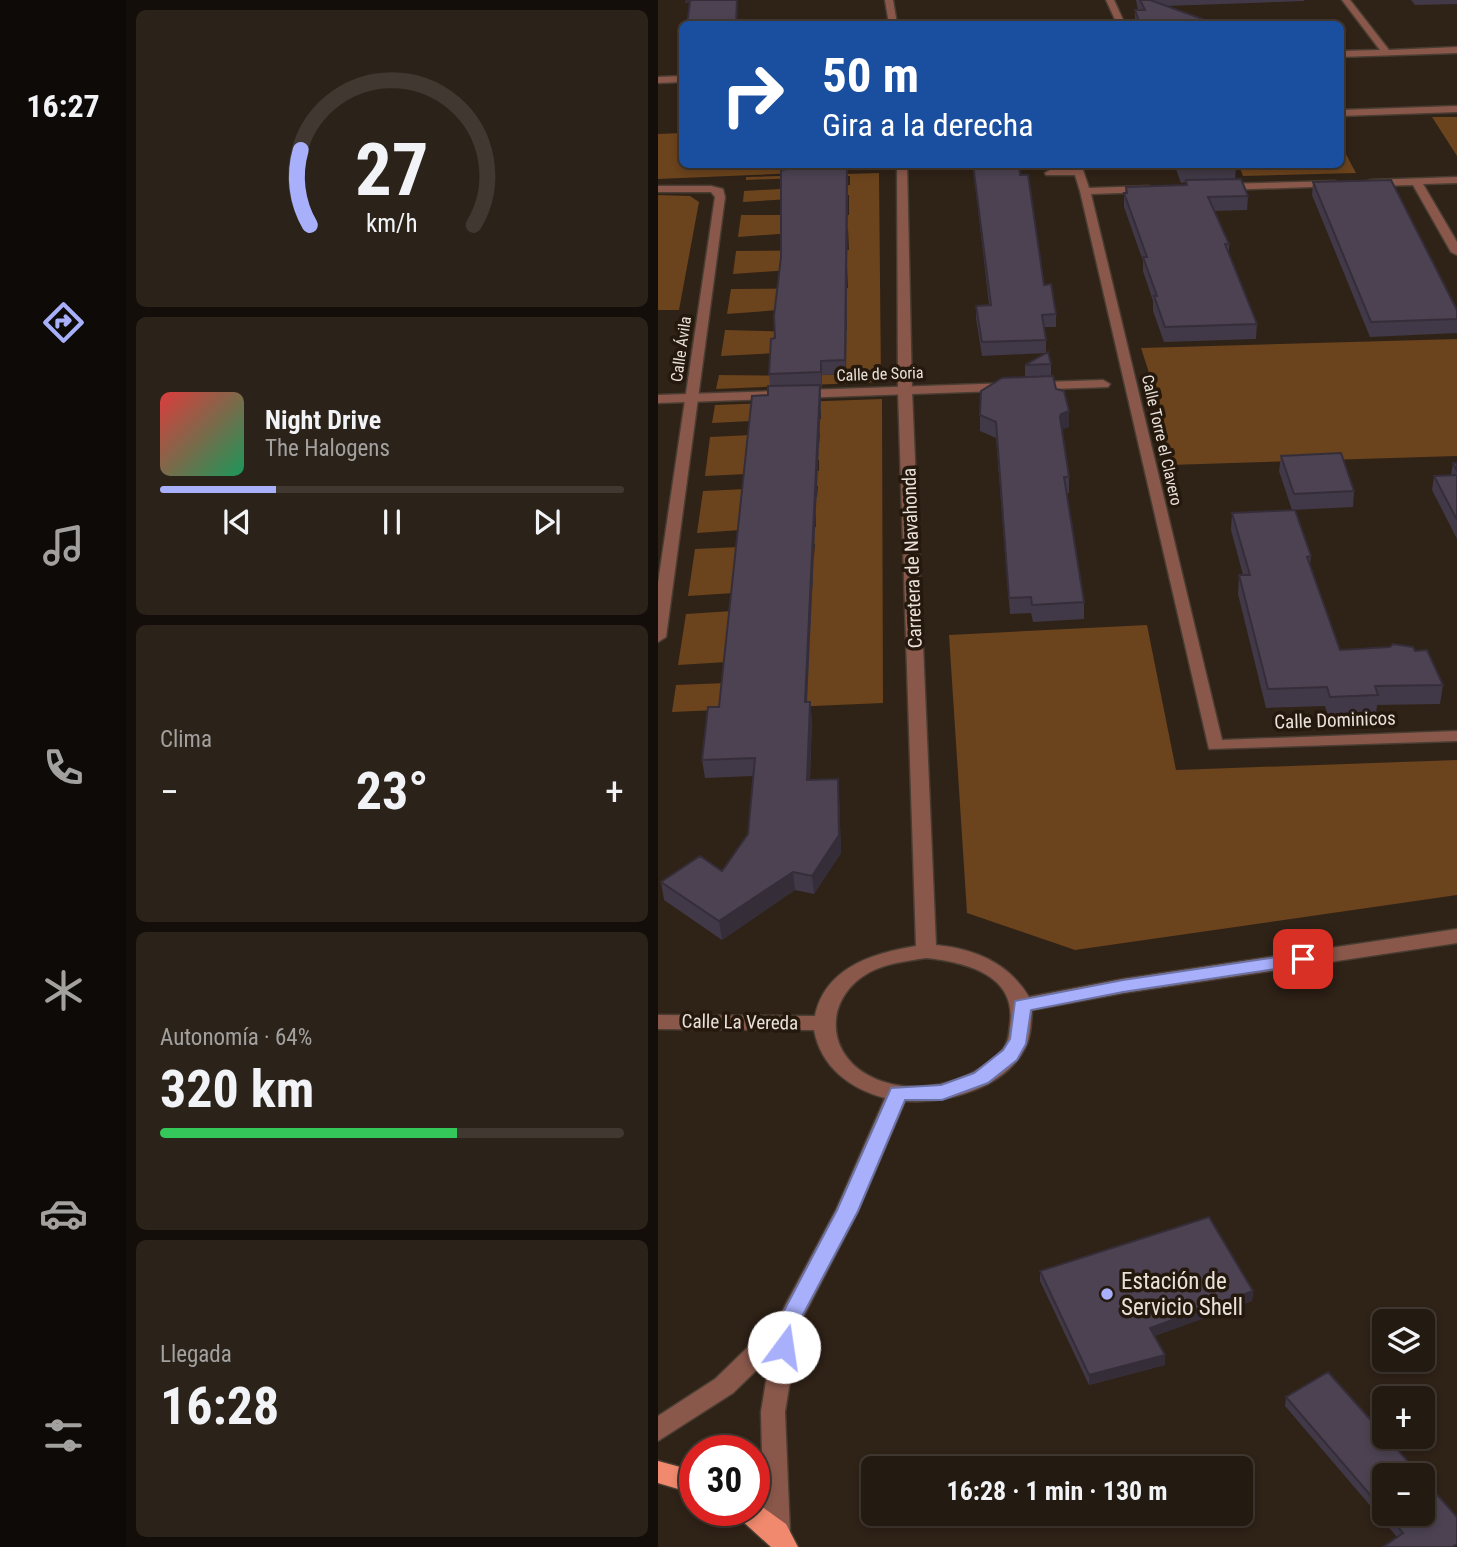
<!DOCTYPE html>
<html lang="es">
<head>
<meta charset="utf-8">
<style>
	body { margin:0; font-family:"Roboto Condensed",sans-serif; background:#2b231a; color:#f1f3f6; height:100vh; display:flex; flex-direction:column; font-size:26px; white-space:nowrap }
	* { box-sizing:border-box; margin:0 }
	p { font-size:23px; color:#a3a19f }
	.icon { flex:none; width:38px; height:38px; fill:none; stroke:currentColor; stroke-width:2; stroke-linecap:round; stroke-linejoin:round }
	.map { position:relative; flex:1; overflow:hidden }
	.panel { display:flex; flex-direction:column; gap:10px; padding:10px; background:#130e09; width:532px }
	.panel>* { flex:none }
	.guide { position:absolute; left:21px; top:21px; width:665px; height:147px; border-radius:10px; box-shadow:0 4px 10px #0003,0 0 0 2px #403831; background:#1a4fa0; color:#fff; overflow:hidden }
	.fabs { position:absolute; left:714px; top:1309px; display:grid; gap:14px }
	.fabs a { display:grid; place-items:center; width:63px; height:63px; border-radius:10px; background:#231a11; box-shadow:0 4px 10px #0003,0 0 0 2px #403831; font-size:35px }
	.speed { position:absolute; left:21px; top:1435px; display:flex; gap:14px; font-size:35px; font-weight:700; text-align:center }
	.speed>* { display:grid; place-content:center; width:91px; height:91px; border-radius:50%; background:#231a11; box-shadow:0 4px 10px #0003,0 0 0 2px #403831; line-height:1 }
	.speed .limit { border:10px solid #d22; background:#fff; color:#111 }
	.pin { position:absolute; display:grid; place-items:center; width:60px; height:60px; color:#fff; margin:-30px; border-radius:14px; box-shadow:0 4px 10px #0006 }
	.me { position:absolute; width:77px; margin:-38px; rotate:14deg; stroke-linejoin:round; filter:drop-shadow(0 0 5px #0008) }
	.turn { display:flex; align-items:center; gap:24px; height:147px; padding:0 28px; font-size:32px }
	.turn .icon { width:91px; height:91px; stroke-width:2.5 }
	.turn b { display:block; font-size:49px; line-height:60px }
	.big { font-size:52px; font-weight:700; line-height:1.1 }
	.panel .card { flex:1; display:flex; flex-direction:column; justify-content:center; gap:10px; min-width:0; padding:0 24px; border-radius:10px; background:#2b231a }
	.panel .dial { align-items:center; gap:0 }
	.dial svg { height:182px; overflow:visible; fill:none; stroke:#403831; stroke-width:7; stroke-linecap:round; text-anchor:middle }
	.dial text { fill:#f1f3f6; stroke:none }
	.song { display:flex; align-items:center; gap:21px }
	.cover { width:84px; height:84px; border-radius:10px; background:linear-gradient(135deg,hsl(0 70% 55%),hsl(150 70% 35%)) }
	.played { height:7px; border-radius:4px; background:linear-gradient(90deg,#a8b0fc 25%,#403831 25%) }
	.keys { display:flex; justify-content:space-around; direction:ltr }
	.heat { display:flex; justify-content:space-between; align-items:center; font-size:38px; direction:ltr }
	.charge { height:10px; border-radius:5px; background:linear-gradient(90deg,#34c759 64%,#403831 0) }
	.trip { position:absolute; left:203px; top:1456px; width:392px; height:70px; border-radius:10px; background:#231a11; box-shadow:0 4px 10px #0003,0 0 0 2px #403831; font-weight:700; line-height:70px; text-align:center }
	main { display:flex; flex:1; min-height:0 }
	.tabs { display:flex; flex-direction:column; width:126px; justify-content:space-around; align-items:center; background:#0e0a07; color:#a3a19f }
	.tabs .icon { width:49px; height:49px }
	.tabs .selected { color:#a8b0fc }
	.tabs b { font-size:32px; color:#f1f3f6 }
	.map>svg:first-child { display:block }
</style>
</head>
<body>
<main>
<nav class="tabs">
<b>16:27</b>
<svg class="icon selected" aria-label="directions" viewBox="0 0 24 24"><path d="M12 3l9 9-9 9-9-9zM9 14v-3h6M13 9l2 2-2 2"/></svg>
<svg class="icon" aria-label="music" viewBox="0 0 24 24"><path d="M9 18V5l10-2v13"/><circle cx="6" cy="18" r="3"/><circle cx="16" cy="16" r="3"/></svg>
<svg class="icon" aria-label="phone" viewBox="0 0 24 24"><path d="M5 4h4l2 5-3 2q2 4 5 5l2-3 5 2v4C11 20 4 13 5 4z"/></svg>
<svg class="icon" aria-label="climate" viewBox="0 0 24 24"><path d="M12 3v18M4 7l16 10M4 17L20 7"/></svg>
<svg class="icon" aria-label="car" viewBox="0 0 24 24"><path d="M5 17H2v-5l4-1 3-4h7l3 4 3 1v5h-3M9 17h6M6 11h13"/><circle cx="7" cy="17" r="2"/><circle cx="17" cy="17" r="2"/></svg>
<svg class="icon" aria-label="filters" viewBox="0 0 24 24"><path d="M4 7h16M4 17h16"/><circle cx="9" cy="7" r="2"/><circle cx="15" cy="17" r="2"/></svg>
</nav>
<section class="panel">
<div class="card dial"><svg viewBox="0 0 100 80">
<path d="M14 69A42 42 0 1 1 86 69"/>
<path d="M14 69A42 42 0 0 1 10 36" stroke="#a8b0fc"/>
<text x="50" y="56" font-size="32" font-weight="700">27</text>
<text x="50" y="72" font-size="11">km/h</text>
</svg></div>
<div class="card">
<div class="song"><i class="cover"></i><div><b>Night Drive</b><p>The Halogens</p></div></div>
<div class="played"></div>
<div class="keys"><svg class="icon" aria-label="previous" viewBox="0 0 24 24"><path d="M18 5L8 12l10 7zM5 5v14"/></svg><svg class="icon" aria-label="pause" viewBox="0 0 24 24"><path d="M8 5v14M16 5v14"/></svg><svg class="icon" aria-label="next" viewBox="0 0 24 24"><path d="M6 5l10 7-10 7zM19 5v14"/></svg></div>
</div>
<div class="card"><p>Clima</p>
<div class="heat"><a>−</a><b class="big">23°</b><a>+</a></div>
</div>
<div class="card"><p>Autonomía · 64%</p><b class="big">320 km</b><div class="charge"></div></div>
<div class="card"><p>Llegada</p><b class="big">16:28</b></div>
</section>
<div class="map">
<svg width="799" height="1547" viewBox="0 0 799 1547">
	<rect width="100%" height="100%" fill="#2f2217"/>
	<path fill="#6b431d" d="M 774,117 L 799,117 L 799,156 Z
		M 24,133 L 24,164 L 164,165 L 164,172 L 0,179 L 0,134 Z
		M 683,145 L 698,173 L 585,176 L 581,165 L 682,164 Z
		M 221,173 L 223,382 L 58,389 L 61,375 L 145,376 L 188,374 L 119,353 L 63,356 L 67,330 L 148,332 L 189,330 L 188,305 L 69,314 L 73,289 L 190,288 L 189,266 L 75,274 L 78,251 L 191,250 L 190,229 L 80,237 L 83,215 L 191,215 L 191,195 L 133,197 L 132,199 L 85,202 L 86,191 L 192,185 L 192,176 L 88,180 L 88,177 Z
		M 0,195 L 32,196 L 41,202 L 21,310 L 0,310 Z
		M 799,339 L 799,456 L 512,465 L 493,379 L 483,348 Z
		M 224,399 L 225,703 L 14,712 L 18,685 L 67,683 L 69,662 L 20,665 L 28,614 L 74,611 L 153,622 L 153,608 L 142,591 L 154,590 L 155,577 L 76,593 L 30,596 L 37,549 L 81,547 L 156,556 L 157,544 L 145,544 L 146,528 L 158,527 L 158,515 L 85,518 L 83,530 L 39,533 L 45,491 L 88,489 L 87,500 L 159,497 L 160,486 L 148,486 L 149,471 L 161,471 L 161,460 L 91,462 L 89,474 L 47,476 L 52,437 L 93,435 L 161,444 L 162,433 L 151,433 L 152,420 L 163,419 L 163,409 L 94,421 L 54,423 L 57,405 Z
		M 489,625 L 518,770 L 799,760 L 799,895 L 417,950 L 309,913 L 291,635 Z"/>
	<g fill="none" stroke-linecap="round" stroke-linejoin="round">
		<defs>
			<path id="service" d="M 192,164 L 249,164 L 249,165 L 244,168 L 197,167 Z"/>
			<path id="pedestrian" d="M 445,380 L 452,384 L 450,387 L 0,403 L 0,395 Z"/>
			<path id="minor" d="M 227,0 L 235,0 L 239,24 L 231,24 Z
				M 448,0 L 456,0 L 467,24 L 459,24 Z
				M 684,0 L 692,0 L 731,50 L 799,47 L 799,53 L 682,57 L 682,51 L 722,50 Z
				M 24,76 L 24,82 L 0,83 L 0,77 Z
				M 799,106 L 799,112 L 682,116 L 682,110 Z
				M 239,164 L 249,164 L 254,391 L 278,945 C 316,949 350,962 371,997 L 465,979 L 799,929 L 799,943 L 465,993 L 374,1010 C 373,1023 373,1037 367,1048 C 347,1088 288,1104 247,1101 L 200,1211 L 141,1325 L 127,1412 L 132,1533 L 128,1542 L 119,1545 L 110,1542 L 106,1533 L 103,1412 L 112,1357 L 75,1393 L 0,1441 L 0,1416 L 57,1379 L 121,1317 L 178,1210 L 227,1098 C 192,1089 163,1067 156,1030 L 0,1029 L 0,1015 L 157,1016 C 167,967 216,953 258,946 L 240,391 ZM 268,958 C 306,962 359,974 352,1024 C 351,1032 351,1042 345,1049 C 315,1085 250,1099 208,1074 C 166,1049 168,996 212,972 C 229,963 249,961 268,958 Z
				M 392,170 L 425,170 L 431,188 L 491,186 L 496,189 L 491,192 L 433,194 L 564,740 L 799,731 L 799,741 L 551,749 L 422,191 L 417,175 L 388,175 L 387,173 Z
				M 799,177 L 799,183 L 765,184 L 799,242 L 799,255 L 793,252 L 755,185 L 712,186 L 707,183 L 712,180 Z
				M 677,181 L 682,184 L 681,186 L 565,190 L 560,187 L 565,184 Z
				M 0,186 L 53,186 L 65,189 L 67,197 L 8,637 L 0,642 L 0,583 L 57,197 L 53,192 L 0,192 Z"/>
			<path id="primary" d="M 0,1461 L 37,1471 L 37,1494 L 0,1483 Z
				M 96,1501 L 128,1524 L 140,1547 L 113,1547 L 81,1518 L 77,1510 L 96,1510 Z"/>
		</defs>
		<use href="#service" stroke="#493d32" stroke-width="3"/>
		<use href="#pedestrian" stroke="#493d32" stroke-width="3"/>
		<use href="#minor" stroke="#493d32" stroke-width="3"/>
		<use href="#primary" stroke="#493d32" stroke-width="3"/>
		<use href="#service" fill="#8a584b" fill-rule="evenodd"/>
		<use href="#pedestrian" fill="#8a584b" fill-rule="evenodd"/>
		<use href="#minor" fill="#8a584b" fill-rule="evenodd"/>
		<use href="#primary" fill="#f0896d" fill-rule="evenodd"/>
	</g>
	<path fill="#413947" d="M 478,0 L 646,0 L 646,1 L 508,6 L 558,24 L 436,24 L 436,23 L 477,21 L 477,10 L 480,10 Z
		M 753,0 L 799,0 L 799,4 L 757,5 Z
		M 190,164 L 190,176 L 188,374 L 164,375 L 164,387 L 162,387 L 163,400 L 149,702 L 154,719 L 152,780 L 180,779 L 181,796 L 183,853 L 156,894 L 137,890 L 64,940 L 6,900 L 3,882 L 64,871 L 90,834 L 96,776 L 47,778 L 44,760 L 61,707 L 110,395 L 112,386 L 111,374 L 117,338 Z
		M 315,164 L 362,175 L 386,285 L 398,314 L 398,327 L 386,327 L 388,340 L 388,353 L 393,364 L 393,377 L 411,427 L 404,429 L 411,477 L 411,493 L 409,493 L 426,602 L 426,619 L 375,622 L 373,613 L 352,614 L 338,438 L 322,431 L 322,415 L 367,377 L 367,365 L 388,353 L 324,356 L 318,318 L 318,306 L 331,305 Z
		M 516,164 L 576,164 L 578,168 L 577,179 L 590,196 L 589,210 L 556,211 L 571,244 L 571,253 L 599,324 L 598,339 L 506,342 L 495,311 L 495,301 L 485,271 L 485,261 L 466,207 L 466,193 L 467,193 L 468,187 L 527,185 L 528,182 L 523,183 Z
		M 655,182 L 799,310 L 799,333 L 712,337 L 654,195 Z
		M 623,456 L 696,491 L 695,507 L 634,510 L 621,471 Z
		M 795,463 L 799,463 L 799,539 L 774,490 L 776,476 L 793,475 Z
		M 574,513 L 653,556 L 652,565 L 682,650 L 757,651 L 785,685 L 782,704 L 719,705 L 718,714 L 670,716 L 667,706 L 608,708 L 580,594 L 581,575 L 585,575 L 573,530 Z
		M 382,1271 L 595,1291 L 594,1301 L 496,1336 L 507,1365 L 431,1385 L 382,1281 Z
		M 628,1397 L 726,1475 L 726,1514 L 765,1514 L 799,1517 L 739,1537 L 627,1406 Z"/>
	<path fill="#352e39" d="M 79,0 L 80,0 L 79,24 L 78,24 Z
		M 190,164 L 190,176 L 188,374 L 187,360 Z
		M 163,361 L 164,375 L 164,387 L 163,372 Z
		M 162,385 L 163,400 L 148,720 L 147,702 Z
		M 411,411 L 411,427 L 403,430 L 403,414 Z
		M 152,702 L 154,719 L 151,798 L 149,780 Z
		M 180,779 L 181,796 L 183,853 L 156,894 L 154,876 Z
		M 135,872 L 137,890 L 64,940 L 61,921 Z
		M 595,1291 L 594,1301 L 491,1338 L 492,1328 Z
		M 507,1355 L 507,1365 L 431,1385 L 431,1375 Z"/>
	<path fill="#4c4252" stroke="#352e39" stroke-width="2" d="M 28,0 L 79,0 L 78,24 L 29,24 L 32,2 L 28,2 Z
		M 482,0 L 492,0 L 558,24 L 436,24 L 436,23 L 481,21 L 477,10 L 487,10 Z
		M 165,164 L 189,164 L 187,360 L 163,361 L 163,372 L 111,374 L 113,339 L 117,338 L 116,316 L 123,257 L 123,170 L 130,169 L 130,166 Z
		M 315,164 L 361,164 L 362,175 L 370,175 L 386,285 L 393,284 L 398,314 L 384,315 L 388,340 L 324,342 L 318,306 L 333,305 Z
		M 522,164 L 576,164 L 578,168 L 523,169 Z
		M 583,179 L 590,196 L 550,197 L 571,244 L 567,244 L 599,324 L 507,327 L 496,296 L 499,296 L 485,257 L 489,257 L 466,193 L 469,193 L 468,187 L 529,185 L 528,180 Z
		M 733,180 L 799,310 L 799,319 L 713,322 L 655,182 Z
		M 390,352 L 393,364 L 367,365 Z
		M 395,376 L 398,389 L 406,391 L 411,411 L 403,414 L 402,417 L 411,477 L 406,477 L 426,602 L 374,605 L 373,597 L 351,598 L 338,422 L 322,415 L 323,391 L 344,378 Z
		M 162,385 L 147,702 L 152,702 L 149,780 L 180,779 L 181,835 L 154,876 L 135,872 L 61,921 L 3,882 L 42,856 L 64,871 L 90,834 L 97,758 L 44,760 L 50,707 L 61,707 L 94,396 L 110,395 L 110,386 Z
		M 683,453 L 696,491 L 636,494 L 623,456 Z
		M 795,463 L 799,463 L 799,471 Z
		M 799,475 L 799,520 L 776,476 Z
		M 637,510 L 653,556 L 649,557 L 682,650 L 732,647 L 735,644 L 755,647 L 757,651 L 769,650 L 785,685 L 717,686 L 720,695 L 672,697 L 669,687 L 610,689 L 581,575 L 592,575 L 574,513 Z
		M 551,1217 L 595,1291 L 492,1328 L 507,1355 L 431,1375 L 382,1271 Z
		M 670,1372 L 726,1435 L 726,1437 L 728,1437 L 762,1475 L 726,1475 L 726,1511 L 628,1397 Z
		M 765,1479 L 799,1517 L 799,1544 L 794,1547 L 725,1547 L 745,1533 L 729,1514 L 765,1514 Z"/>
	<path fill="#a8b0fc" stroke="#6d72a4" stroke-width="2" d="M 645,953 L 651,955 L 654,959 L 651,964 L 465,992 L 373,1010 L 368,1044 L 359,1060 L 330,1083 L 284,1100 L 247,1100 L 200,1211 L 140,1324 L 133,1354 L 126,1357 L 118,1354 L 115,1347 L 119,1324 L 179,1210 L 233,1088 L 283,1085 L 316,1073 L 345,1050 L 352,1039 L 357,1001 L 465,980 Z"/>
	<circle fill="#a8b0fc" stroke="#25190d" stroke-width="2.5" cx="449" cy="1294" r="7"/>
	<g text-anchor="middle" dominant-baseline="central" stroke-width="7" stroke-linejoin="round" paint-order="stroke">
		<g font-size="16" fill="#eae1da" stroke="#25190d">
			<text transform="translate(23 349) rotate(-82)">Calle Ávila</text>
			<text transform="translate(222 374) rotate(-2)">Calle de Soria</text>
			<text transform="translate(504 440) rotate(77)">Calle Torre el Clavero</text>
		</g>
		<g font-size="19" fill="#eae1da" stroke="#25190d">
			<text transform="translate(254 558) rotate(-92)">Carretera de Navahonda</text>
			<text transform="translate(677 720) rotate(-2)">Calle Dominicos</text>
			<text transform="translate(82 1022) rotate(1)">Calle La Vereda</text>
		</g>
		<g font-size="23" fill="#eae1da" stroke="#25190d" text-anchor="start">
			<text x="463" y="1281">Estación de<tspan x="463" dy="26">Servicio Shell</tspan></text>
		</g>
	</g>
</svg>
<div class="fabs">
<a><svg class="icon" aria-label="layers" viewBox="0 0 24 24"><path d="M12 4l9 5-9 5-9-5zM3 14l9 5 9-5"/></svg></a>
<a>+</a>
<a>−</a>
</div>
<div class="speed"><div class="limit">30</div></div>
<div class="pin" style="left:645px;top:959px;background:#d93025"><svg class="icon" aria-label="arrive" viewBox="0 0 24 24"><path d="M6 21V4h12l-3 4 3 4H6"/></svg></div>
<svg class="me" style="left:126px;top:1347px" viewBox="-20 -20 40 40"><circle r="19" fill="#fff"/><path d="M0-13L10 11 0 6-10 11z" fill="#a8b0fc"/></svg>
<div class="trip">16:28 · 1 min · 130 m</div>
<div class="guide">
<div class="turn"><svg class="icon" aria-label="right" viewBox="0 0 24 24"><path d="M7 20v-9h11M14 6l5 5-5 5"/></svg><div><b>50 m</b>Gira a la derecha</div></div>
</div>
</div>
</main>
</body>
</html>
